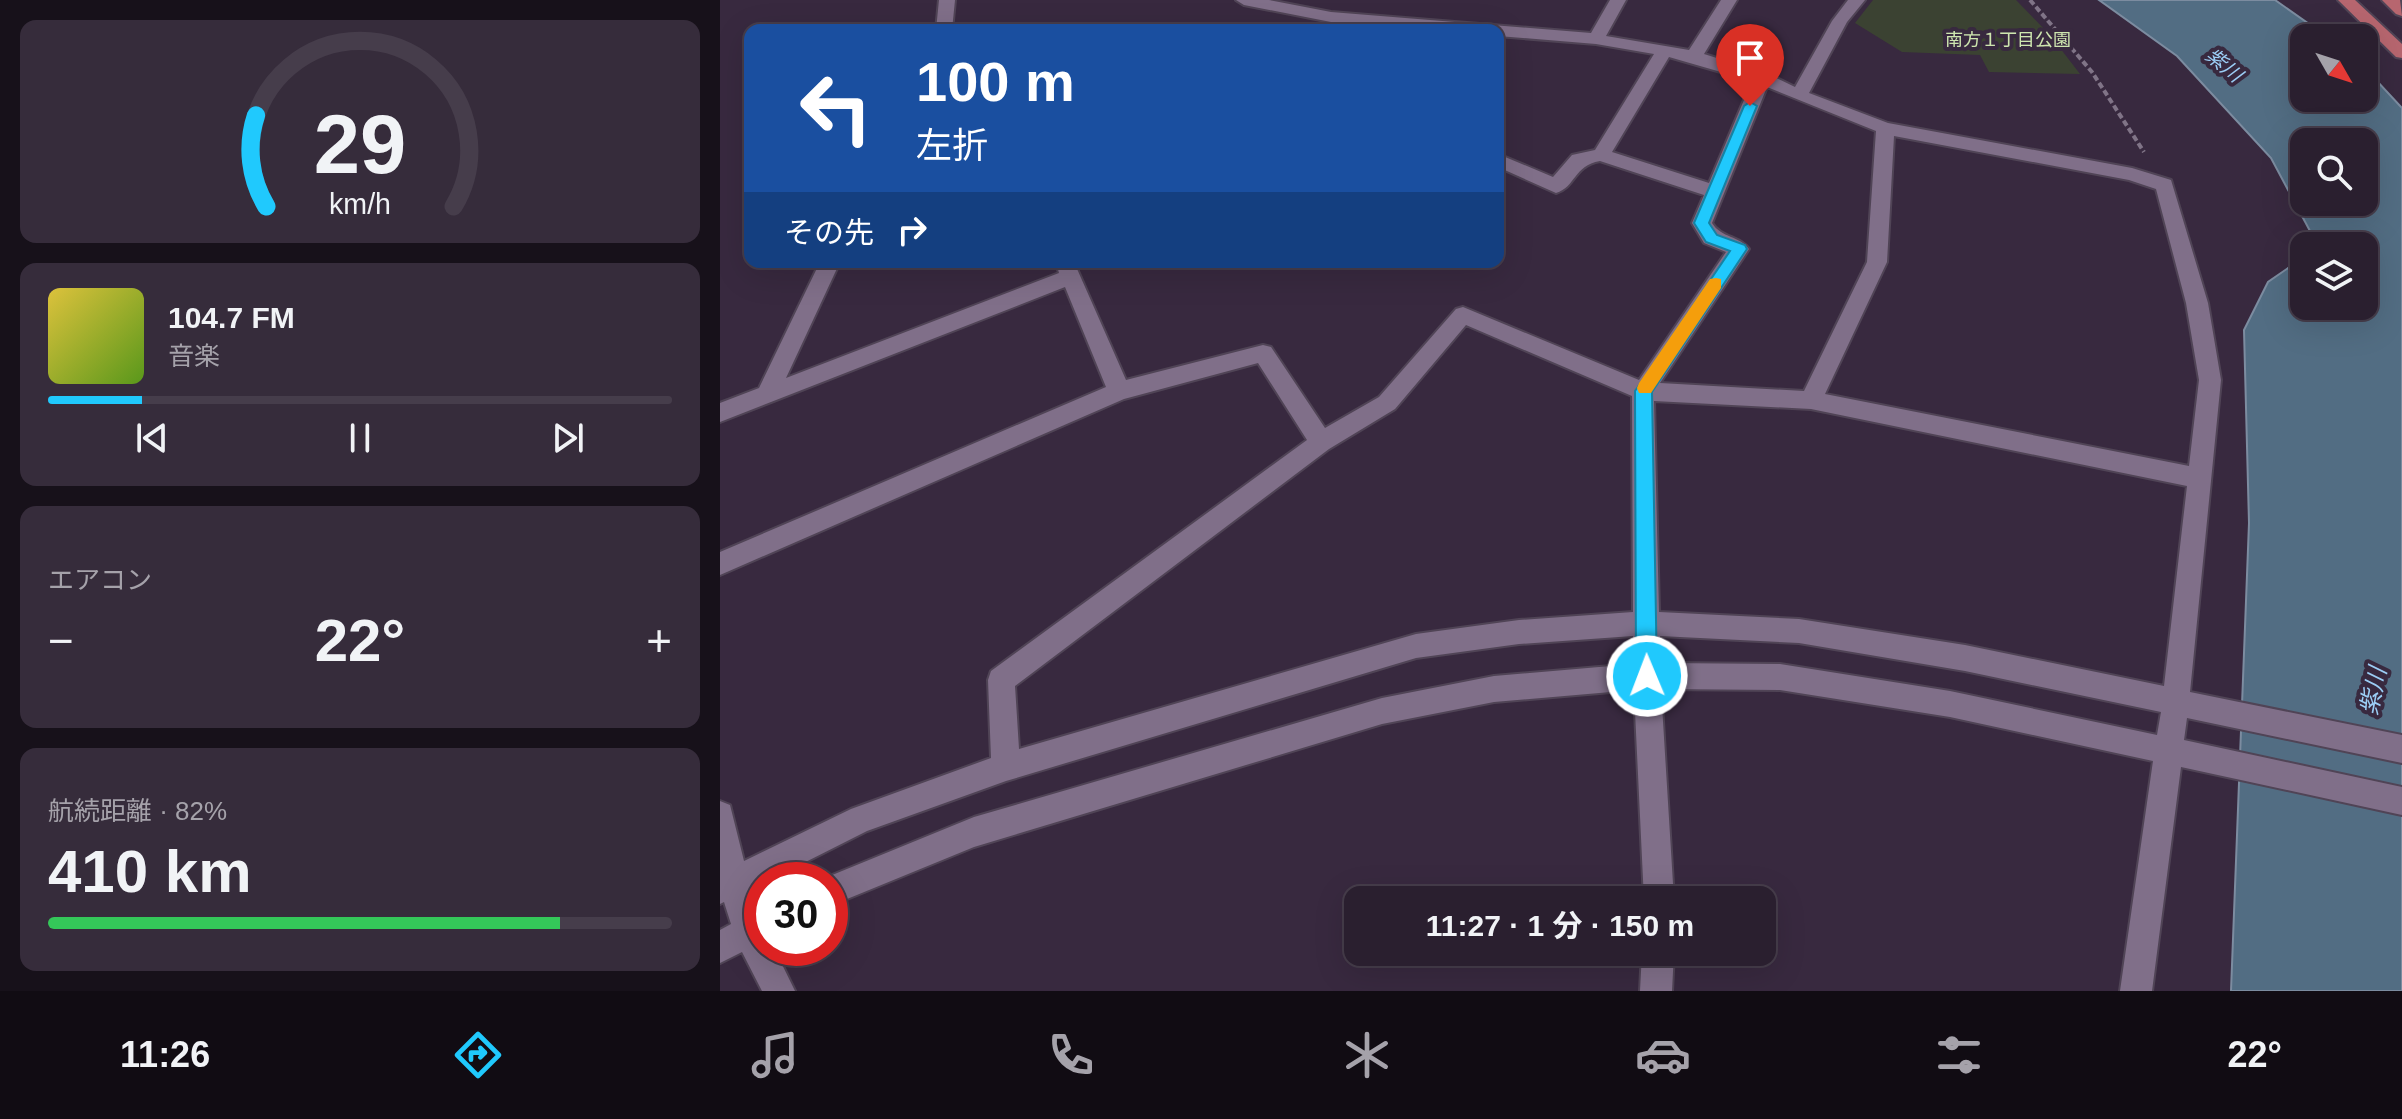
<!DOCTYPE html>
<html lang="ja">
<head>
<meta charset="utf-8">
<style>
	body { margin:0; font-family:Helvetica,"Noto Sans JP",sans-serif; background:#362c3b; color:#f1f3f6; height:100vh; display:flex; flex-direction:column; font-size:30px; white-space:nowrap }
	* { box-sizing:border-box; margin:0 }
	p { font-size:26px; color:#a5a2aa }
	.icon { flex:none; width:44px; height:44px; fill:none; stroke:currentColor; stroke-width:2; stroke-linecap:round; stroke-linejoin:round }
	.map { position:relative; flex:1; overflow:hidden }
	.panel { display:flex; flex-direction:column; gap:20px; padding:20px; background:#17111a; width:720px }
	.panel>* { flex:none }
	.guide { position:absolute; left:24px; top:24px; width:760px; height:244px; border-radius:16px; box-shadow:0 8px 32px #0002,0 0 0 2px #463d4b; background:#1a4fa0; color:#fff; overflow:hidden }
	.needle { width:52px; rotate:129deg }
	.fabs { position:absolute; left:1570px; top:24px; display:grid; gap:16px }
	.fabs a { display:grid; place-items:center; width:88px; height:88px; border-radius:16px; background:#2a1f2f; box-shadow:0 8px 32px #0002,0 0 0 2px #463d4b; font-size:40px }
	.speed { position:absolute; left:24px; top:862px; display:flex; gap:16px; font-size:40px; font-weight:700; text-align:center }
	.speed>* { display:grid; place-content:center; width:104px; height:104px; border-radius:50%; background:#2a1f2f; box-shadow:0 8px 32px #0002,0 0 0 2px #463d4b; line-height:1 }
	.speed .limit { border:12px solid #d22; background:#fff; color:#111 }
	.pin { position:absolute; display:grid; place-items:center; width:68px; height:68px; color:#fff; margin:-82px -34px; border-radius:50% 50% 50% 0; rotate:-45deg; box-shadow:0 0 8px #0007 }
	.pin .icon { rotate:45deg }
	.me { position:absolute; width:88px; margin:-44px; rotate:359deg; stroke-linejoin:round; filter:drop-shadow(0 0 6px #0008) }
	.turn { display:flex; align-items:center; gap:28px; height:168px; padding:0 40px; font-size:36px }
	.turn .icon { width:104px; height:104px; stroke-width:2.5 }
	.turn b { display:block; font-size:56px; line-height:68px }
	.then { display:flex; align-items:center; height:76px; padding:0 40px; background:#0003; gap:16px; font-size:30px }
	.big { font-size:60px; font-weight:700; line-height:1.1 }
	.panel .tile { flex:1; display:flex; flex-direction:column; justify-content:center; gap:12px; min-width:0; padding:0 28px; border-radius:16px; background:#362c3b }
	.panel .dial { align-items:center; gap:0 }
	.dial svg { height:208px; overflow:visible; fill:none; stroke:#463d4b; stroke-width:7; stroke-linecap:round; text-anchor:middle }
	.dial text { fill:#f1f3f6; stroke:none }
	.song { display:flex; align-items:center; gap:24px }
	.cover { width:96px; height:96px; border-radius:12px; background:linear-gradient(135deg,hsl(50 70% 55%),hsl(90 70% 35%)) }
	.played { height:8px; border-radius:4px; background:linear-gradient(90deg,#20c9fd 15%,#463d4b 15%) }
	.keys { display:flex; justify-content:space-around; direction:ltr }
	.heat { display:flex; justify-content:space-between; align-items:center; font-size:44px; direction:ltr }
	.charge { height:12px; border-radius:6px; background:linear-gradient(90deg,#34c759 82%,#463d4b 0) }
	.trip { position:absolute; left:624px; top:886px; width:432px; height:80px; border-radius:16px; background:#2a1f2f; box-shadow:0 8px 32px #0002,0 0 0 2px #463d4b; font-weight:700; line-height:80px; text-align:center }
	.tab-bar { display:flex; height:128px; justify-content:space-around; align-items:center; background:#110c13; color:#a5a2aa }
	.tab-bar .icon { width:56px; height:56px }
	.tab-bar .selected { color:#20c9fd }
	.tab-bar b { font-size:36px; color:#f1f3f6 }
	main { display:flex; flex:1; min-height:0 }
	.map>svg:first-child { display:block }
</style>
</head>
<body>
<main>
<section class="panel">
<div class="tile dial"><svg viewBox="0 0 100 80">
<path d="M14 69A42 42 0 1 1 86 69"/>
<path d="M14 69A42 42 0 0 1 10 34" stroke="#20c9fd"/>
<text x="50" y="56" font-size="32" font-weight="700">29</text>
<text x="50" y="72" font-size="11">km/h</text>
</svg></div>
<div class="tile">
<div class="song"><i class="cover"></i><div><b>104.7 FM</b><p>音楽</p></div></div>
<div class="played"></div>
<div class="keys"><svg class="icon" aria-label="previous" viewBox="0 0 24 24"><path d="M18 5L8 12l10 7zM5 5v14"/></svg><svg class="icon" aria-label="pause" viewBox="0 0 24 24"><path d="M8 5v14M16 5v14"/></svg><svg class="icon" aria-label="next" viewBox="0 0 24 24"><path d="M6 5l10 7-10 7zM19 5v14"/></svg></div>
</div>
<div class="tile"><p>エアコン</p>
<div class="heat"><a>−</a><b class="big">22°</b><a>+</a></div>
</div>
<div class="tile"><p>航続距離 · 82%</p><b class="big">410 km</b><div class="charge"></div></div>
</section>
<div class="map">
<svg width="1682" height="991" viewBox="0 0 1682 991">
	<rect width="100%" height="100%" fill="#38293f"/>
	<path fill="#3b4232" d="M 1153,0 L 1296,0 L 1330,35 L 1360,74 L 1269,72 L 1260,55 L 1182,52 L 1135,23 Z"/>
	<path fill="#526d83" stroke="#7c8ca0" stroke-width="2" fill-rule="evenodd" d="M 1379,0 L 1555,0 L 1609,38 L 1584,38 L 1584,98 L 1644,98 L 1644,67 L 1682,108 L 1682,991 L 1511,991 L 1529,523 L 1524,330 L 1548,282 L 1584,257 L 1584,306 L 1644,306 L 1644,246 L 1598,246 L 1551,158 L 1457,56 ZM 1584,142 L 1644,142 L 1644,202 L 1584,202 Z"/>
	<g fill="none" stroke-linecap="round" stroke-linejoin="round">
		<defs>
			<path id="minor" d="M 219,0 L 235,0 L 232,30 L 216,30 Z
				M 516,0 L 549,0 L 611,12 L 871,33 L 890,0 L 906,0 L 886,36 L 969,50 L 1001,0 L 1017,0 L 984,54 L 1048,74 L 1075,87 L 1112,21 L 1128,0 L 1145,0 L 1127,22 L 1089,93 L 1168,123 L 1412,168 L 1451,180 L 1488,303 L 1501,380 L 1470,692 L 1682,735 L 1682,763 L 1467,718 L 1464,740 L 1682,787 L 1682,815 L 1461,767 L 1432,991 L 1400,991 L 1433,761 L 1230,717 L 1060,690 L 941,689 L 954,900 L 924,900 L 914,690 L 774,702 L 662,724 L 254,847 L 110,906 L 110,880 L 100,880 L 254,817 L 662,698 L 774,676 L 914,664 L 913,636 L 799,644 L 696,658 L 286,781 L 147,831 L 50,880 L 42,880 L 42,884 L 30,890 L 37,911 L 42,910 L 42,948 L 54,948 L 75,991 L 42,991 L 22,952 L 0,963 L 0,930 L 11,924 L 4,902 L 0,904 L 0,801 L 10,805 L 24,861 L 131,809 L 271,758 L 268,680 L 271,671 L 587,440 L 538,363 L 404,399 L 0,575 L 0,552 L 386,387 L 345,287 L 0,422 L 0,403 L 39,388 L 100,262 L 120,262 L 66,378 L 339,273 L 336,262 L 354,262 L 406,380 L 543,345 L 551,347 L 605,428 L 659,397 L 736,309 L 743,307 L 919,380 L 1006,252 L 984,243 L 972,223 L 984,195 L 880,161 C 853,166 856,187 836,193 L 778,167 L 778,154 L 833,177 L 852,155 L 875,150 L 934,54 L 876,44 L 778,36 L 778,30 L 707,30 L 611,22 L 524,5 ZM 949,57 L 1032,81 L 989,183 L 892,152 ZM 1047,87 L 1156,131 L 1147,262 L 1084,391 L 940,383 L 1029,249 C 1020,236 1001,238 992,223 ZM 1174,136 L 1409,180 L 1436,189 L 1466,303 L 1479,380 L 1469,466 L 1105,394 L 1167,262 ZM 746,325 L 912,396 L 913,612 L 799,620 L 696,634 L 299,749 L 295,686 L 609,449 L 675,409 ZM 934,401 L 1091,409 L 1467,486 L 1444,686 L 1245,645 L 1079,619 L 939,612 ZM 940,636 L 1079,643 L 1245,671 L 1441,712 L 1437,735 L 1230,691 L 1060,664 L 940,663 Z
				M 922,952 L 954,952 L 952,991 L 920,991 Z"/>
			<path id="major" d="M 1618,0 L 1635,0 L 1682,44 L 1682,58 L 1676,57 Z
				M 1662,0 L 1680,0 L 1682,16 L 1676,14 Z"/>
		</defs>
		<use href="#minor" stroke="#504456" stroke-width="4"/>
		<use href="#major" stroke="#504456" stroke-width="4"/>
		<path stroke="#807487" stroke-width="4" stroke-dasharray="6 3" stroke-linecap="butt" d="M 1310,0 L 1372,72 L 1424,152"/>
		<use href="#minor" fill="#806f89" fill-rule="evenodd"/>
		<use href="#major" fill="#b7666f" fill-rule="evenodd"/>
	</g>
	<path fill="#20c9fd" stroke="#1583a4" stroke-width="2" d="M 1030,102 L 1037,106 L 989,223 L 997,235 L 1025,245 L 1027,249 L 932,392 L 937,676 L 934,682 L 927,685 L 919,682 L 916,676 L 915,391 L 1010,251 L 986,242 L 974,223 L 1024,106 Z"/>
	<path fill="#f59e0b" d="M 996,278 L 1001,279 L 1001,288 L 931,393 L 919,393 L 917,388 L 919,383 L 990,279 Z"/>
	<g text-anchor="middle" dominant-baseline="central" stroke-width="8" stroke-linejoin="round" paint-order="stroke">
		<g font-size="18" fill="#cee6af" stroke="#38293f">
			<text x="1288" y="40">南方１丁目公園</text>
		</g>
		<g font-size="20" font-style="italic" fill="#9bcdf5" stroke="#38293f">
			<text transform="translate(1504 65) rotate(39)">紫川</text>
		</g>
		<g font-size="24" font-style="italic" fill="#9bcdf5" stroke="#38293f">
			<text transform="translate(1653 691) rotate(-78)">紫川</text>
		</g>
	</g>
</svg>
<div class="fabs">
<a><svg class="needle" viewBox="-14 -14 28 28"><path d="M0-13l5 13h-10z" fill="#e53935"/><path d="M0 13l5-13h-10z" fill="#a5a2aa"/></svg></a>
<a><svg class="icon" aria-label="search" viewBox="0 0 24 24"><circle cx="10" cy="10" r="6"/><path d="M15 15l6 6"/></svg></a>
<a><svg class="icon" aria-label="layers" viewBox="0 0 24 24"><path d="M12 4l9 5-9 5-9-5zM3 14l9 5 9-5"/></svg></a>
</div>
<div class="speed"><div class="limit">30</div></div>
<div class="pin" style="left:1030px;top:106px;background:#d93025"><svg class="icon" aria-label="arrive" viewBox="0 0 24 24"><path d="M6 21V4h12l-3 4 3 4H6"/></svg></div>
<svg class="me" style="left:927px;top:676px" viewBox="-20 -20 40 40"><circle r="17" fill="#20c9fd" stroke="#fff" stroke-width="3"/><path d="M0-11L8 9 0 5-8 9z" fill="#fff"/></svg>
<div class="trip">11:27 · 1 分 · 150 m</div>
<div class="guide">
<div class="turn"><svg class="icon" aria-label="left" viewBox="0 0 24 24"><path d="M17 20v-9H6M10 6l-5 5 5 5"/></svg><div><b>100 m</b>左折</div></div>
<div class="then">その先<svg class="icon" aria-label="right" viewBox="0 0 24 24"><path d="M7 20v-9h11M14 6l5 5-5 5"/></svg></div>
</div>
</div>
</main>
<nav class="tab-bar">
<b>11:26</b>
<svg class="icon selected" aria-label="directions" viewBox="0 0 24 24"><path d="M12 3l9 9-9 9-9-9zM9 14v-3h6M13 9l2 2-2 2"/></svg>
<svg class="icon" aria-label="music" viewBox="0 0 24 24"><path d="M9 18V5l10-2v13"/><circle cx="6" cy="18" r="3"/><circle cx="16" cy="16" r="3"/></svg>
<svg class="icon" aria-label="phone" viewBox="0 0 24 24"><path d="M5 4h4l2 5-3 2q2 4 5 5l2-3 5 2v4C11 20 4 13 5 4z"/></svg>
<svg class="icon" aria-label="climate" viewBox="0 0 24 24"><path d="M12 3v18M4 7l16 10M4 17L20 7"/></svg>
<svg class="icon" aria-label="car" viewBox="0 0 24 24"><path d="M5 17H2v-5l4-1 3-4h7l3 4 3 1v5h-3M9 17h6M6 11h13"/><circle cx="7" cy="17" r="2"/><circle cx="17" cy="17" r="2"/></svg>
<svg class="icon" aria-label="filters" viewBox="0 0 24 24"><path d="M4 7h16M4 17h16"/><circle cx="9" cy="7" r="2"/><circle cx="15" cy="17" r="2"/></svg>
<b>22°</b>
</nav>
</body>
</html>
